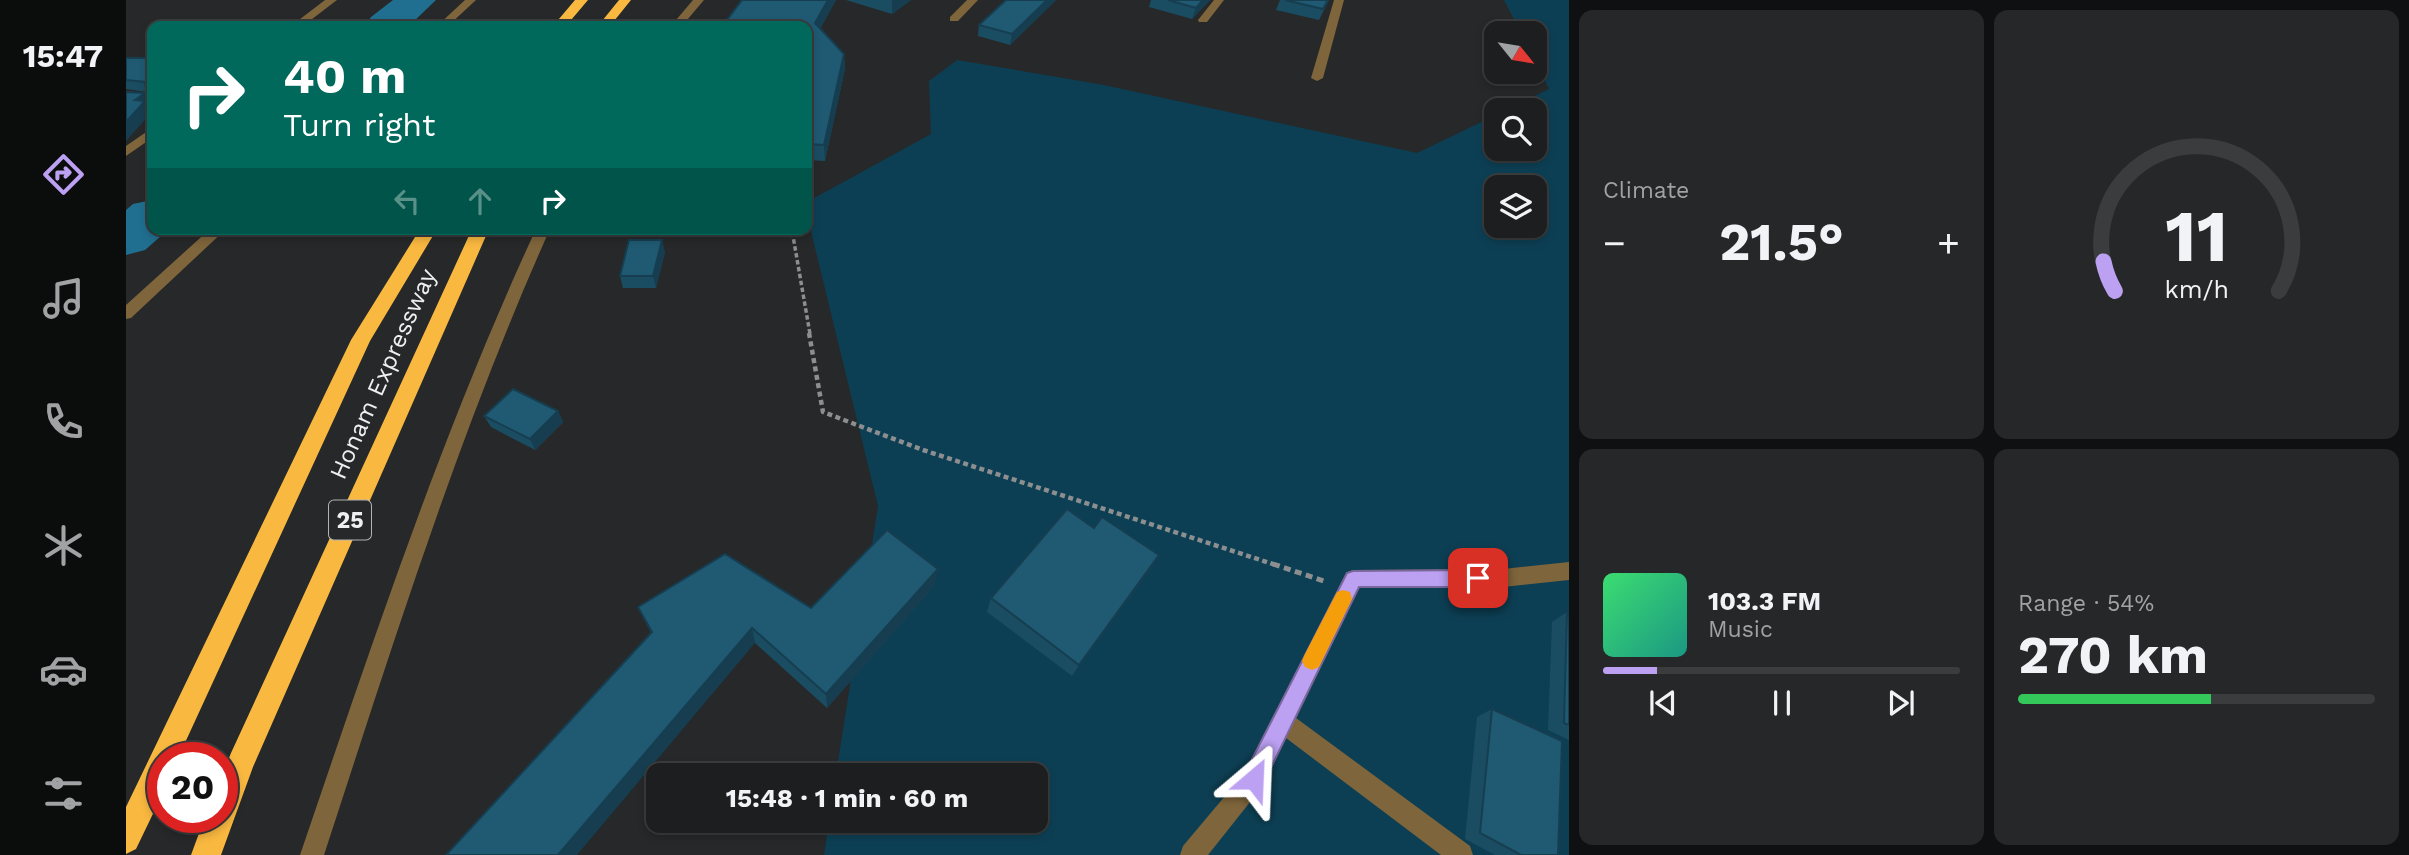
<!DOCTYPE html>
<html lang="en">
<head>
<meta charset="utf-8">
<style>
	body { margin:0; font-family:"Work Sans",sans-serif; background:#252728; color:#f1f3f6; height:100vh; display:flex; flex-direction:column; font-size:26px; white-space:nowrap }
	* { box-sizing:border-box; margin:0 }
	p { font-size:23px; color:#a0a2a4 }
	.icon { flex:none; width:38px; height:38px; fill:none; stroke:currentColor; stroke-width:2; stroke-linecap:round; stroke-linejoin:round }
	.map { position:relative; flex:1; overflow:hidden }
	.side { display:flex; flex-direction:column; gap:10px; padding:10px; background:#0f1011; width:840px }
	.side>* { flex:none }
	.hud { position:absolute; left:21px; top:21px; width:665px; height:214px; border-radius:14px; box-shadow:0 4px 10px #0003,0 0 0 2px #3a3c3d; background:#00695c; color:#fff; overflow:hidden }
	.needle { width:46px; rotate:120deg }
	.fabs { position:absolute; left:1358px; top:21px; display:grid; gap:14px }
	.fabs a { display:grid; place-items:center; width:63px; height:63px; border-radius:14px; background:#1c1e1f; box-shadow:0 4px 10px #0003,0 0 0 2px #3a3c3d; font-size:35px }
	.speed { position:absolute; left:21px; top:742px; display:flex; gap:14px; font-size:35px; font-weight:700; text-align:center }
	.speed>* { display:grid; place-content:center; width:91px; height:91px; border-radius:50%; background:#1c1e1f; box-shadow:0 4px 10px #0003,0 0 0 2px #3a3c3d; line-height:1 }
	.speed .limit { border:10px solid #d22; background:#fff; color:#111 }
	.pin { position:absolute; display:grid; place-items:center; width:60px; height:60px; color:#fff; margin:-30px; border-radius:14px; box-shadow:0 4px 10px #0006 }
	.me { position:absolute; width:77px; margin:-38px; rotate:26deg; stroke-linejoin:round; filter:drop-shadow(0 0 5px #0008) }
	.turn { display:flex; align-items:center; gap:24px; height:147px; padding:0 21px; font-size:32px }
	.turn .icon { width:91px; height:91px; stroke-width:2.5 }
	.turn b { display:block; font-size:49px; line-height:60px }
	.lanes { display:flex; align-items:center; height:66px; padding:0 21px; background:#0003; justify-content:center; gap:35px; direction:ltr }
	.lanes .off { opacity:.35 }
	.big { font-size:52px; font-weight:700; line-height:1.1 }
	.side .widget { flex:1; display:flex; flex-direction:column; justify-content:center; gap:10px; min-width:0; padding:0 24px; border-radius:14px; background:#252728 }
	.side .dial { align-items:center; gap:0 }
	.dial svg { height:182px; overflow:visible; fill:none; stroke:#3a3c3d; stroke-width:7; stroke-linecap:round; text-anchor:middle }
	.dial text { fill:#f1f3f6; stroke:none }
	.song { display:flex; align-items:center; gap:21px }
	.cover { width:84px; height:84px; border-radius:10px; background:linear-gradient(135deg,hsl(140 70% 55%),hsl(170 70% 35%)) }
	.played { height:7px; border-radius:4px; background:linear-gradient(90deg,#bca0f2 15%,#3a3c3d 15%) }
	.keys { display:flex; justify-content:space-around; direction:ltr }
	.heat { display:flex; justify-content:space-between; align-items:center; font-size:38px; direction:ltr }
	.charge { height:10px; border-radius:5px; background:linear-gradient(90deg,#34c759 54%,#3a3c3d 0) }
	.side .tiles { flex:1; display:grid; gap:10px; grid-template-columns:repeat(2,1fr) }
	.trip { position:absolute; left:520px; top:763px; width:402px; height:70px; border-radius:14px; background:#1c1e1f; box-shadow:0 4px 10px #0003,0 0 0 2px #3a3c3d; font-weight:700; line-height:70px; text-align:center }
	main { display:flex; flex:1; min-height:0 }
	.tabs { display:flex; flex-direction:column; width:126px; justify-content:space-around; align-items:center; background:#0b0c0c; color:#a0a2a4 }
	.tabs .icon { width:49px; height:49px }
	.tabs .current { color:#bca0f2 }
	.tabs b { font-size:32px; color:#f1f3f6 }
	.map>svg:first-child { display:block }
</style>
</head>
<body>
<main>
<nav class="tabs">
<b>15:47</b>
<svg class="icon current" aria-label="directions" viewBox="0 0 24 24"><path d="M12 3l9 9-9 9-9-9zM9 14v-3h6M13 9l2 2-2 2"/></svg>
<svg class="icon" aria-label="music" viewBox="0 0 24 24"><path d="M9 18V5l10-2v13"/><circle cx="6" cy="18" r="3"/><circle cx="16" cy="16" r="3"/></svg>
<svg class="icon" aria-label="phone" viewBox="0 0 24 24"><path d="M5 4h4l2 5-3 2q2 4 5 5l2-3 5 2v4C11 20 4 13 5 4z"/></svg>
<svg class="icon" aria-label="climate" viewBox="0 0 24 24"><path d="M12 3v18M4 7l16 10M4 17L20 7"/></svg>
<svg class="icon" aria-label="car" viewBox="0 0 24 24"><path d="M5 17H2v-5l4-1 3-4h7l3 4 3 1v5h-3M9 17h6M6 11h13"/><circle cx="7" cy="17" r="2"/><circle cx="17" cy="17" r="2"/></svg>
<svg class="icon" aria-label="filters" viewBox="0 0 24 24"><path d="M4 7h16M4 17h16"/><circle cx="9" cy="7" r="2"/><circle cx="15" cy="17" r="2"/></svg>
</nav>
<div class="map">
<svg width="1443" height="855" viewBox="0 0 1443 855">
	<rect width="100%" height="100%" fill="#262829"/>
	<path fill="#0d3f54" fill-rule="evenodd" d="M 1378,0 L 1443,0 L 1443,855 L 698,855 L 703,821 L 910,821 L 910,775 L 710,775 L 752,506 L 681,215 L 681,202 L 805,134 L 803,81 L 831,60 L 978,85 L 1291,153 L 1370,115 L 1370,149 L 1409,149 L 1409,110 L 1380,110 L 1423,89 L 1409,61 L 1409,33 L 1395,33 ZM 1370,187 L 1409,187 L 1409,226 L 1370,226 Z"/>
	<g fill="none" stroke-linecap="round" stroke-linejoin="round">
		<path fill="#206f90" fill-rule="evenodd" d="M 267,0 L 310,0 L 283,26 L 239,26 L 245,17 Z
			M 26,200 L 26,229 L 43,229 L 19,250 L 0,255 L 0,210 L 7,204 Z"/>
		<path stroke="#8c8e8f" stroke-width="3.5" stroke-dasharray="4.5 2.5" stroke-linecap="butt" d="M 659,229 L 667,236 L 684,334"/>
		<path stroke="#8c8e8f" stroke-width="4.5" stroke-dasharray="5 3.5" stroke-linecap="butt" d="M 683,333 L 697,412 L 797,450 L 1153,566"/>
		<path stroke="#8c8e8f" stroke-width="5" stroke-dasharray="7 4.5" stroke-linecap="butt" d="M 1147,564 L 1198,581"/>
		<path fill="#7f653b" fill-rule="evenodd" d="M 199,0 L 211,0 L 177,26 L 165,26 Z
			M 339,0 L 350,0 L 322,26 L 311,26 Z
			M 567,0 L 578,0 L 556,26 L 545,26 Z
			M 841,0 L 852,0 L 832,21 L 824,21 L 824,17 Z
			M 1088,0 L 1098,0 L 1081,22 L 1073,22 L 1072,20 Z
			M 1208,0 L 1218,0 L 1197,78 L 1191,81 L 1185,78 Z
			M 0,91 L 26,95 L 26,101 L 0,99 Z
			M 26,128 L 26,138 L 0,156 L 0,146 Z
			M 84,229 L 100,229 L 5,318 L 0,319 L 0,305 Z
			M 410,229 L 424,229 C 333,432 267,644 198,855 L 174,855 C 246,644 316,432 410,229 Z
			M 1443,562 L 1443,580 L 1377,587 L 1233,588 L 1170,718 L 1344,846 L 1347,855 L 1315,855 L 1160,738 L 1136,787 L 1082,855 L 1054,855 L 1057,846 L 1120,771 L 1220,573 L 1227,570 L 1377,569 Z"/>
		<path fill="#f9b840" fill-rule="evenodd" d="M 449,0 L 462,0 L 440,26 L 427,26 Z
			M 493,0 L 505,0 L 484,26 L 472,26 Z
			M 294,229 L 311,229 L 244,341 L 52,758 L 37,758 L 37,793 L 10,849 L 0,854 L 0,807 L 225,340 Z
			M 346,229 L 363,229 L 127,767 L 95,855 L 65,855 L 79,817 L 96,817 L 96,775 L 105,753 Z"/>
	</g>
	<path fill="#1b4d62" d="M 616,0 L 710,0 L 694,29 L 718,54 L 719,69 L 699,161 L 681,160 L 681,26 L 598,26 L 598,24 Z
		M 720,0 L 785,0 L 766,14 Z
		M 880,0 L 930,0 L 884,45 L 852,36 L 853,25 Z
		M 1025,0 L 1084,0 L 1066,19 L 1023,7 Z
		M 1154,0 L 1203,0 L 1193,20 L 1150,10 Z
		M 0,58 L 26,58 L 26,100 L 21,92 L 0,89 Z
		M 539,252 L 530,288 L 497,288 L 494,276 Z
		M 432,411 L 437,422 L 409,450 L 365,427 L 358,416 Z
		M 968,528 L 1033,555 L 1025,569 L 946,676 L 861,612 L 865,598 Z
		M 809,585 L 701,708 L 629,643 L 525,633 L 512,607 L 685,608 Z
		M 1441,612 L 1443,613 L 1443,740 L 1422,730 L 1426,622 Z
		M 1366,709 L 1432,855 L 1369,855 L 1339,839 L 1351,717 Z"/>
	<path fill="#163e50" d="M 702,0 L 710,0 L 689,38 L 689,23 Z
		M 766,0 L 785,0 L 766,14 Z
		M 921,0 L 930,0 L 884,45 L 886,34 Z
		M 1077,0 L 1084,0 L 1066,19 L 1070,8 Z
		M 718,54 L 719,69 L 699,161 L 698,145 Z
		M 26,88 L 26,100 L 21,92 Z
		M 19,93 L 26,104 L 23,106 L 26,112 L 0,141 L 0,122 L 9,100 Z
		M 536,240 L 539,252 L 530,288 L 527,276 Z
		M 432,411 L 437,422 L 409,450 L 404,439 Z
		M 1033,555 L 1025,569 L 946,676 L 953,665 Z
		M 812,569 L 809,585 L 701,708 L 700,694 Z
		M 626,628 L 629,643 L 451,855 L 432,855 Z"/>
	<path fill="#1f5972" stroke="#163e50" stroke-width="2" d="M 616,0 L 702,0 L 689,23 L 718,54 L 698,145 L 681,144 L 681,26 L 614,26 L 598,24 Z
		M 880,0 L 921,0 L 886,34 L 853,25 Z
		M 1042,0 L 1077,0 L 1070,8 Z
		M 1159,0 L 1202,0 L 1197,9 Z
		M 0,58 L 26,58 L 26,88 L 21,92 L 19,82 L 0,80 Z
		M 0,92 L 19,93 L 9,100 L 19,101 L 0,122 Z
		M 503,240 L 536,240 L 527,276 L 494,276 Z
		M 387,389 L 432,411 L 404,439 L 358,416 Z
		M 941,509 L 968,528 L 976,517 L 1033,555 L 953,665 L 865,598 Z
		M 761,530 L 812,569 L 700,694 L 626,628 L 432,855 L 320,855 L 526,632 L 512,607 L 599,554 L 685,608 Z
		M 1441,612 L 1443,613 L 1443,725 L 1438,723 Z
		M 1366,709 L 1436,741 L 1432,855 L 1395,855 L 1354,833 Z"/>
	<path fill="#bca0f2" stroke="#7a689d" stroke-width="2" d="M 1352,570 L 1359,573 L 1361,578 L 1359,584 L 1352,587 L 1233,587 L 1136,786 L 1128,789 L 1120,786 L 1117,779 L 1120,771 L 1221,573 L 1227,571 Z"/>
	<path fill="#f59e0b" d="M 1217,590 L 1224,592 L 1226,599 L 1193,667 L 1186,670 L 1179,667 L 1176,661 L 1179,654 L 1211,592 Z"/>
	<g text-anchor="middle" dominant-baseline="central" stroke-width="7" stroke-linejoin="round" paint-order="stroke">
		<rect fill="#262829" stroke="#b1b3b4" stroke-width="2" x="203" y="500.5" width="42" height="39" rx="5"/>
		<g font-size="23" font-weight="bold" fill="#edeff0">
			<text x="224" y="520">25</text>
		</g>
		<g font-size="24" fill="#edeff0" stroke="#262829">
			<text transform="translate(257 374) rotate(-66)">Honam Expressway</text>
		</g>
	</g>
</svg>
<div class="fabs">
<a><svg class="needle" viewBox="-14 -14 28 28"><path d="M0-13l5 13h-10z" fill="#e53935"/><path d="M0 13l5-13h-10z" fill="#a0a2a4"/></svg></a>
<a><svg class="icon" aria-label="search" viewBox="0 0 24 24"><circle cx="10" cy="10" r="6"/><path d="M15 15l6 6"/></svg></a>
<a><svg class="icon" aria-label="layers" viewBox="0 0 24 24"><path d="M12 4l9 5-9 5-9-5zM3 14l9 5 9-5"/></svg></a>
</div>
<div class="speed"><div class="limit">20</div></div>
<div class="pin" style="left:1352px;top:578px;background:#d93025"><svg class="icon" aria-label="arrive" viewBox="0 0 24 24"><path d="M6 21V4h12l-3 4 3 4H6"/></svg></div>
<svg class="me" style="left:1128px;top:779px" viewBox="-20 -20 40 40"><path d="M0-17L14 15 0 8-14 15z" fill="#bca0f2" stroke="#fff" stroke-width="4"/></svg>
<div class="trip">15:48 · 1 min · 60 m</div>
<div class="hud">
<div class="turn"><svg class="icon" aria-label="right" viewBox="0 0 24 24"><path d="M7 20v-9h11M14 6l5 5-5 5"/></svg><div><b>40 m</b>Turn right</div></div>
<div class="lanes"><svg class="icon off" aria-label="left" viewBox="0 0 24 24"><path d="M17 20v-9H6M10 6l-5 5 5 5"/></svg><svg class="icon off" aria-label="ahead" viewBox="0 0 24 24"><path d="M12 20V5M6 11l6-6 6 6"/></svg><svg class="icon" aria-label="right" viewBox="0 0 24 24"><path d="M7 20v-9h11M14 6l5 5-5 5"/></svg></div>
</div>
</div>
<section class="side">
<div class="tiles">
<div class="widget"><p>Climate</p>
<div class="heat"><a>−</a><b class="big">21.5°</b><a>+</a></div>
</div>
<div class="widget dial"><svg viewBox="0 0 100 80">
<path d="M14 69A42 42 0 1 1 86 69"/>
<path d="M14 69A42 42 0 0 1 9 56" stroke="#bca0f2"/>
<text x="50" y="56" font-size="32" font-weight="700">11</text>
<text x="50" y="72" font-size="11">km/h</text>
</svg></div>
<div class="widget">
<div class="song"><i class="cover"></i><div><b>103.3 FM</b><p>Music</p></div></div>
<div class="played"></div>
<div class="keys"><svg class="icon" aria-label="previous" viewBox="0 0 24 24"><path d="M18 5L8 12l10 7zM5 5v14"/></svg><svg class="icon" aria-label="pause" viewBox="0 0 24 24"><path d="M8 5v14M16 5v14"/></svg><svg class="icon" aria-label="next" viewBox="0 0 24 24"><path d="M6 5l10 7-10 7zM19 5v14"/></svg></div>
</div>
<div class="widget"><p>Range · 54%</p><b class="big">270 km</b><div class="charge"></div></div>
</div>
</section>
</main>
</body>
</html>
